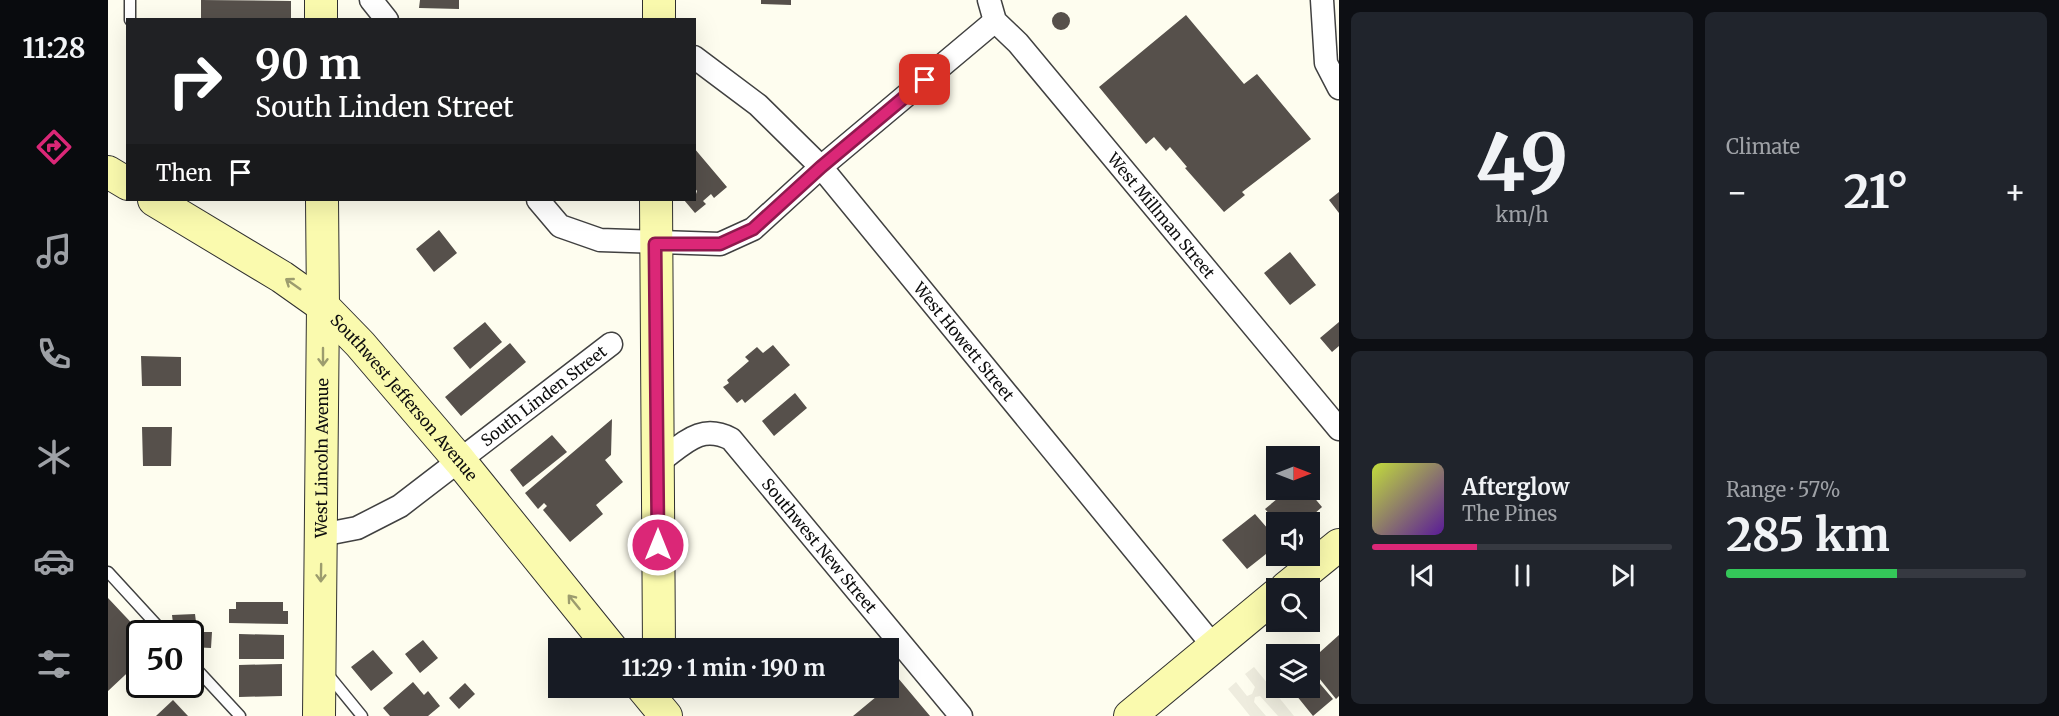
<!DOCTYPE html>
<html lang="en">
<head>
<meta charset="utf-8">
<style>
	body { margin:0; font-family:Merriweather,serif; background:#20242c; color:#f1f3f6; height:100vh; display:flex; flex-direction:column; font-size:22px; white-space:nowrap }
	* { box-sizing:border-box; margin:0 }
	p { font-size:20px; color:#9ea1a6 }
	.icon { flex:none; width:33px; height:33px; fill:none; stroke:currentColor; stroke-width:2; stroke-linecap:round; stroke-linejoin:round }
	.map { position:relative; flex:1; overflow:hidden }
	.sheet { display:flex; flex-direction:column; gap:12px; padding:12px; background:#0d0f14; width:720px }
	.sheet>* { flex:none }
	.hud { position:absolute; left:18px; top:18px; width:570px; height:183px; border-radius:0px; box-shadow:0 6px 24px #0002; background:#202124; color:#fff; overflow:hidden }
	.needle { width:39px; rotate:90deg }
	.controls { position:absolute; left:1158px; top:446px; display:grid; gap:12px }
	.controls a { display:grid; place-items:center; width:54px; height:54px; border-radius:0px; background:#171b24; box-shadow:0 6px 24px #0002; font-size:30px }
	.speed { position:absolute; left:18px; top:620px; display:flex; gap:12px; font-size:30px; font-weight:700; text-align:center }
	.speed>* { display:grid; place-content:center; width:78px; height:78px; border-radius:50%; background:#171b24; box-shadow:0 6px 24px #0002; line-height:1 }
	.speed .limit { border:3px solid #111; border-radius:9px; background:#fff; color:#111 }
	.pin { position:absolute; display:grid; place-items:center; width:51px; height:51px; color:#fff; margin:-26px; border-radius:12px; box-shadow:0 3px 9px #0006 }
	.me { position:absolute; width:66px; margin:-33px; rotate:0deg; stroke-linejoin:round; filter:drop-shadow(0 0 4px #0008) }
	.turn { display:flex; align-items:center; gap:21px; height:126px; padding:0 30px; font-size:27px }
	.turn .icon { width:78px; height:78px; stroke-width:2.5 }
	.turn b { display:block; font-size:42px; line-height:51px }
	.then { display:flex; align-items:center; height:57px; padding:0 30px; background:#0003; gap:12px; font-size:22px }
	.big { font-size:45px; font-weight:700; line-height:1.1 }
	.sheet .widget { flex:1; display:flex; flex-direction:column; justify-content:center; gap:9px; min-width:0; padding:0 21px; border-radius:9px; background:#20242c }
	.sheet .dial { align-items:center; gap:0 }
	.dial b { font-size:78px; line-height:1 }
	.song { display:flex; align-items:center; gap:18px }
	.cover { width:72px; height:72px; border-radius:9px; background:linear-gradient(135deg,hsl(70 70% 55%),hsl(270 70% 35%)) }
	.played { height:6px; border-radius:3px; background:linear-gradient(90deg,#db2777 35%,#363941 35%) }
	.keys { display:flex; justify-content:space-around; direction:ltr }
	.heat { display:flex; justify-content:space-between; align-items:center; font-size:33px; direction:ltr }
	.charge { height:9px; border-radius:4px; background:linear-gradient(90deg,#34c759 57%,#363941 0) }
	.sheet .tiles { flex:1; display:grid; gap:12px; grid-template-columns:repeat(2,1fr) }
	.trip { position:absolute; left:440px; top:638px; width:351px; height:60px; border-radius:0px; background:#171b24; box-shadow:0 6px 24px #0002; font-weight:700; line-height:60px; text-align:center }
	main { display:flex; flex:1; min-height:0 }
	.tabs { display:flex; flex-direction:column; width:108px; justify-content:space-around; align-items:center; background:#090b0e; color:#9ea1a6 }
	.tabs .icon { width:42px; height:42px }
	.tabs .current { color:#db2777 }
	.tabs b { font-size:27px; color:#f1f3f6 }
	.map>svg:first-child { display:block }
</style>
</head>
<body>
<main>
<nav class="tabs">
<b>11:28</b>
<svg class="icon current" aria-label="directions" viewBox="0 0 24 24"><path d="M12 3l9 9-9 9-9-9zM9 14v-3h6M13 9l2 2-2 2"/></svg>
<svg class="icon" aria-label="music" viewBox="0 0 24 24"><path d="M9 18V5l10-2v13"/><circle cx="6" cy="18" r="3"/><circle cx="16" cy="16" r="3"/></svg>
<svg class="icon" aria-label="phone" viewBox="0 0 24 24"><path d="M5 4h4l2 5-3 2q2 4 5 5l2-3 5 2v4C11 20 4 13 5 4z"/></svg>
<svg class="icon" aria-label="climate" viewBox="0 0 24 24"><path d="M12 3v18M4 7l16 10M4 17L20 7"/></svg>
<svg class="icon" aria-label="car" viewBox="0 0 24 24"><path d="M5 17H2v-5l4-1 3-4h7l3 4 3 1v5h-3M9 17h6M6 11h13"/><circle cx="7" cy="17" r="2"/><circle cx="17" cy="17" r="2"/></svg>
<svg class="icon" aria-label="filters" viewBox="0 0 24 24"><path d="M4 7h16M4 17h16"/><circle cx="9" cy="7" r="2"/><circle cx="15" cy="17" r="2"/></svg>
</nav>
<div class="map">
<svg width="1231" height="716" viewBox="0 0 1231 716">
	<rect width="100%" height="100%" fill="#fefdef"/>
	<path fill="#eeecde" d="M 1146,667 L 1160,684 L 1186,716 L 1170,716 L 1152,696 L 1147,697 L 1146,702 L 1158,716 L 1142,716 L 1134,706 L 1120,689 L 1128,682 L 1139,696 L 1144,694 L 1147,687 L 1137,674 Z"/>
	<path fill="#56504b" d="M 93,0 L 183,1 L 183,20 L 93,20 Z
		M 312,0 L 351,0 L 351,9 L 311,8 Z
		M 653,0 L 683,0 L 683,5 L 653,4 Z
		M944 21a9 9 0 1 1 18 0a9 9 0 1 1-18 0Z
		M 1078,15 L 1136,84 L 1149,74 L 1203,139 L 1134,192 L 1137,195 L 1116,212 L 1077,168 L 1079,167 L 1062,147 L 1058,151 L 1046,137 L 1038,144 L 991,87 Z
		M 586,148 L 619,187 L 606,198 L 603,194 L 595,201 L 598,204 L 587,213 L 576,200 L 586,200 L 589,191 L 586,187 Z
		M 1231,192 L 1231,213 L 1221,200 Z
		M 331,230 L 349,253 L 326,272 L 308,249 Z
		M 1182,252 L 1208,285 L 1182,305 L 1156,273 Z
		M 377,322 L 394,342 L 362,369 L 345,348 Z
		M 1231,322 L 1231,346 L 1224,352 L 1212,338 Z
		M 402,343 L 418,362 L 353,416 L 337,397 Z
		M 665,345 L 682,365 L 637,403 L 634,399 L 629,403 L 615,387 L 621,383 L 619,380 L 641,361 L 637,357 L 649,347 L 655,353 Z
		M 33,356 L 73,357 L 73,386 L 34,386 Z
		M 687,393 L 699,408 L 666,436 L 654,421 Z
		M 504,419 L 503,455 L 497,460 L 515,482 L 488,505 L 495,514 L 462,542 L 435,510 L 439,506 L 436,503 L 430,509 L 417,493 Z
		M 34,427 L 64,427 L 63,466 L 35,466 Z
		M 444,435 L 459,452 L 415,487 L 402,470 Z
		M 1181,489 L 1199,489 L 1214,507 L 1197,522 L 1168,522 L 1157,509 Z
		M 1147,514 L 1168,538 L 1168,546 L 1139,569 L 1114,540 Z
		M 0,598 L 32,632 L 32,661 L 0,691 Z
		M 128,602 L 175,602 L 175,611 L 180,611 L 180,624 L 121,623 L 121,609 L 128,609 Z
		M 87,614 L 89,630 L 66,632 L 64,615 Z
		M 82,632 L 104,632 L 103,648 L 82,647 Z
		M 131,634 L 176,635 L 176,659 L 131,659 Z
		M 1231,635 L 1231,696 L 1228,699 L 1202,667 L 1202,661 Z
		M 315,640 L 330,658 L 312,673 L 297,654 Z
		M 265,650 L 285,673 L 263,691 L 243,667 Z
		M 174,664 L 174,696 L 131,697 L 131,665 Z
		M 1202,672 L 1225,699 L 1205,716 L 1188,695 L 1185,697 L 1176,687 L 1202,687 Z
		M 790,678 L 822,716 L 745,716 L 780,687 Z
		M 305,682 L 316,695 L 320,691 L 332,706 L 320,716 L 282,716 L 275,708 Z
		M 357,683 L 367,694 L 351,709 L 341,698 Z
		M 65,700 L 80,716 L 48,716 Z"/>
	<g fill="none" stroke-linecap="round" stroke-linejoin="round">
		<defs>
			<path id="lane" d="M 22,0 L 22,20
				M 0,572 L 56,633
				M 82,662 L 132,716
				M 218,672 L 254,716"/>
			<g id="street">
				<path d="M 263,0 L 279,20"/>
				<path id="s1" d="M 881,0 L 887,21 L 910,43 L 1231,429"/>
				<path d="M 1214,0 L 1218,63 L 1231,88"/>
				<path id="s2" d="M 586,57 L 650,105 L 713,167 L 1107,648"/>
				<path d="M 430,200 L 452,226 L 492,240 L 612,244 L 645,229 L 713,167 L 887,21"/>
				<path id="s3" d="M 551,462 C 576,444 592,423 623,439 L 853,716"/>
				<path id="s4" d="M 213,535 L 249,528 L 292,506 L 503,344"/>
			</g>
			<g id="secondary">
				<path d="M 213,0 L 213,20"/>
				<path d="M 551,0 L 551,20"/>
				<path d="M 0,172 L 20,184"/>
				<path id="s5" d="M 46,200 L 174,277 L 215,306 L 252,344 L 352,461 L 503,648"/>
				<path d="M 548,200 L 551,648"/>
				<path d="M 1178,588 L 1231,545"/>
				<path d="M 534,687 L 558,716"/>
				<path id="s6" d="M 211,716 L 215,306 L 214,200"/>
				<path d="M 1022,716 L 1168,595"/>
			</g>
		</defs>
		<use href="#lane" stroke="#414141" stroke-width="13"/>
		<use href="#street" stroke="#414141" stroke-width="25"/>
		<use href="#secondary" stroke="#303030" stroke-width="34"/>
		<use href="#lane" stroke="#fff" stroke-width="10"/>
		<use href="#street" stroke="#fff" stroke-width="22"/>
		<use href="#secondary" stroke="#fafaae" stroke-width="32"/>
	</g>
	<defs><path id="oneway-shaft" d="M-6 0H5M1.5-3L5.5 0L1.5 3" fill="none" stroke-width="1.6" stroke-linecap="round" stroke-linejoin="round" transform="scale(1.5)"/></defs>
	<g stroke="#9c9c6e">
		<use href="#oneway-shaft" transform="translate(185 284) rotate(-145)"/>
		<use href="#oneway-shaft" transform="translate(215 357) rotate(90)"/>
		<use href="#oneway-shaft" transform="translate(213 573) rotate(91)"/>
		<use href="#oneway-shaft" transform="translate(466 602) rotate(-129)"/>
	</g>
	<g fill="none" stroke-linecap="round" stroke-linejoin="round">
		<defs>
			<path id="route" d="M 550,545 L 547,244 L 612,244 L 645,229 L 713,167 L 817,80"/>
		</defs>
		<use href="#route" stroke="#8e194d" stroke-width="15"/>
		<use href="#route" stroke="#db2777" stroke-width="10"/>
	</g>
	<g text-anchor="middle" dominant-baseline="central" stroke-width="6" stroke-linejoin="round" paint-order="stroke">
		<g font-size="16" fill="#0e0e0e" stroke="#fff">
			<text stroke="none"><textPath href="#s1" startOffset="278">West Millman Street</textPath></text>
			<text stroke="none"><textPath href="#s2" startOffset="394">West Howett Street</textPath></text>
			<text stroke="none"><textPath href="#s4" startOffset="266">South Linden Street</textPath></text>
			<text stroke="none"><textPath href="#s5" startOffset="322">Southwest Jefferson Avenue</textPath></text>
			<text stroke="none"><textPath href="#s6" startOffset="258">West Lincoln Avenue</textPath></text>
			<text stroke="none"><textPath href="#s3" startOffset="220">Southwest New Street</textPath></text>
		</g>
	</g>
</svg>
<div class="controls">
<a><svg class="needle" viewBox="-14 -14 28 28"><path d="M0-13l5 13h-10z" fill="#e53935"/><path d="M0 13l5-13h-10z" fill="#9ea1a6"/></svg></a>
<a><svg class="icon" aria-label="sound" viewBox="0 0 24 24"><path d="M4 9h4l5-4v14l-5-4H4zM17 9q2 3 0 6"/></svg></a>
<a><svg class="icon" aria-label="search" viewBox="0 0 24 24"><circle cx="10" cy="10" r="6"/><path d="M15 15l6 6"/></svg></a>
<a><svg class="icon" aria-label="layers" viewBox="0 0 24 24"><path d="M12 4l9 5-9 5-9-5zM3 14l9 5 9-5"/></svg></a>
</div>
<div class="speed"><div class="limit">50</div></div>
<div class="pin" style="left:817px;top:80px;background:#d93025"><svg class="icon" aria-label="arrive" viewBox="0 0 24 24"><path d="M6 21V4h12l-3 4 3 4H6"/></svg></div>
<svg class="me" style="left:550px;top:545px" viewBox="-20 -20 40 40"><circle r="17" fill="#db2777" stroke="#fff" stroke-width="3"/><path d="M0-11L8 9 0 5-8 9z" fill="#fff"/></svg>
<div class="trip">11:29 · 1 min · 190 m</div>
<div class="hud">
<div class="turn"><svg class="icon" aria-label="right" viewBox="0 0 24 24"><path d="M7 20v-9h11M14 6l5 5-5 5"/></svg><div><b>90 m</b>South Linden Street</div></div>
<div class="then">Then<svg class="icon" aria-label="arrive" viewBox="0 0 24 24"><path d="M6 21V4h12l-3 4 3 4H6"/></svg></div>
</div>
</div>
<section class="sheet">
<div class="tiles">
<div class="widget dial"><b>49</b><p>km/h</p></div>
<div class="widget"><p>Climate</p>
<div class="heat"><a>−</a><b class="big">21°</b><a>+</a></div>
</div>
<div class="widget">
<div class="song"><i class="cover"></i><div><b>Afterglow</b><p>The Pines</p></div></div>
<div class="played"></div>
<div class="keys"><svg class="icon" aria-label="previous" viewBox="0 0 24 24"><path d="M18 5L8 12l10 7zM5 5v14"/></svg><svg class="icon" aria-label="pause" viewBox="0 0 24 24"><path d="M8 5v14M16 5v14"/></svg><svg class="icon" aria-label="next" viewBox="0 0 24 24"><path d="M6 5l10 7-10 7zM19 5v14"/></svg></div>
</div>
<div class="widget"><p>Range · 57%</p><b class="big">285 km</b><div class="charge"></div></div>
</div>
</section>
</main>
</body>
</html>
